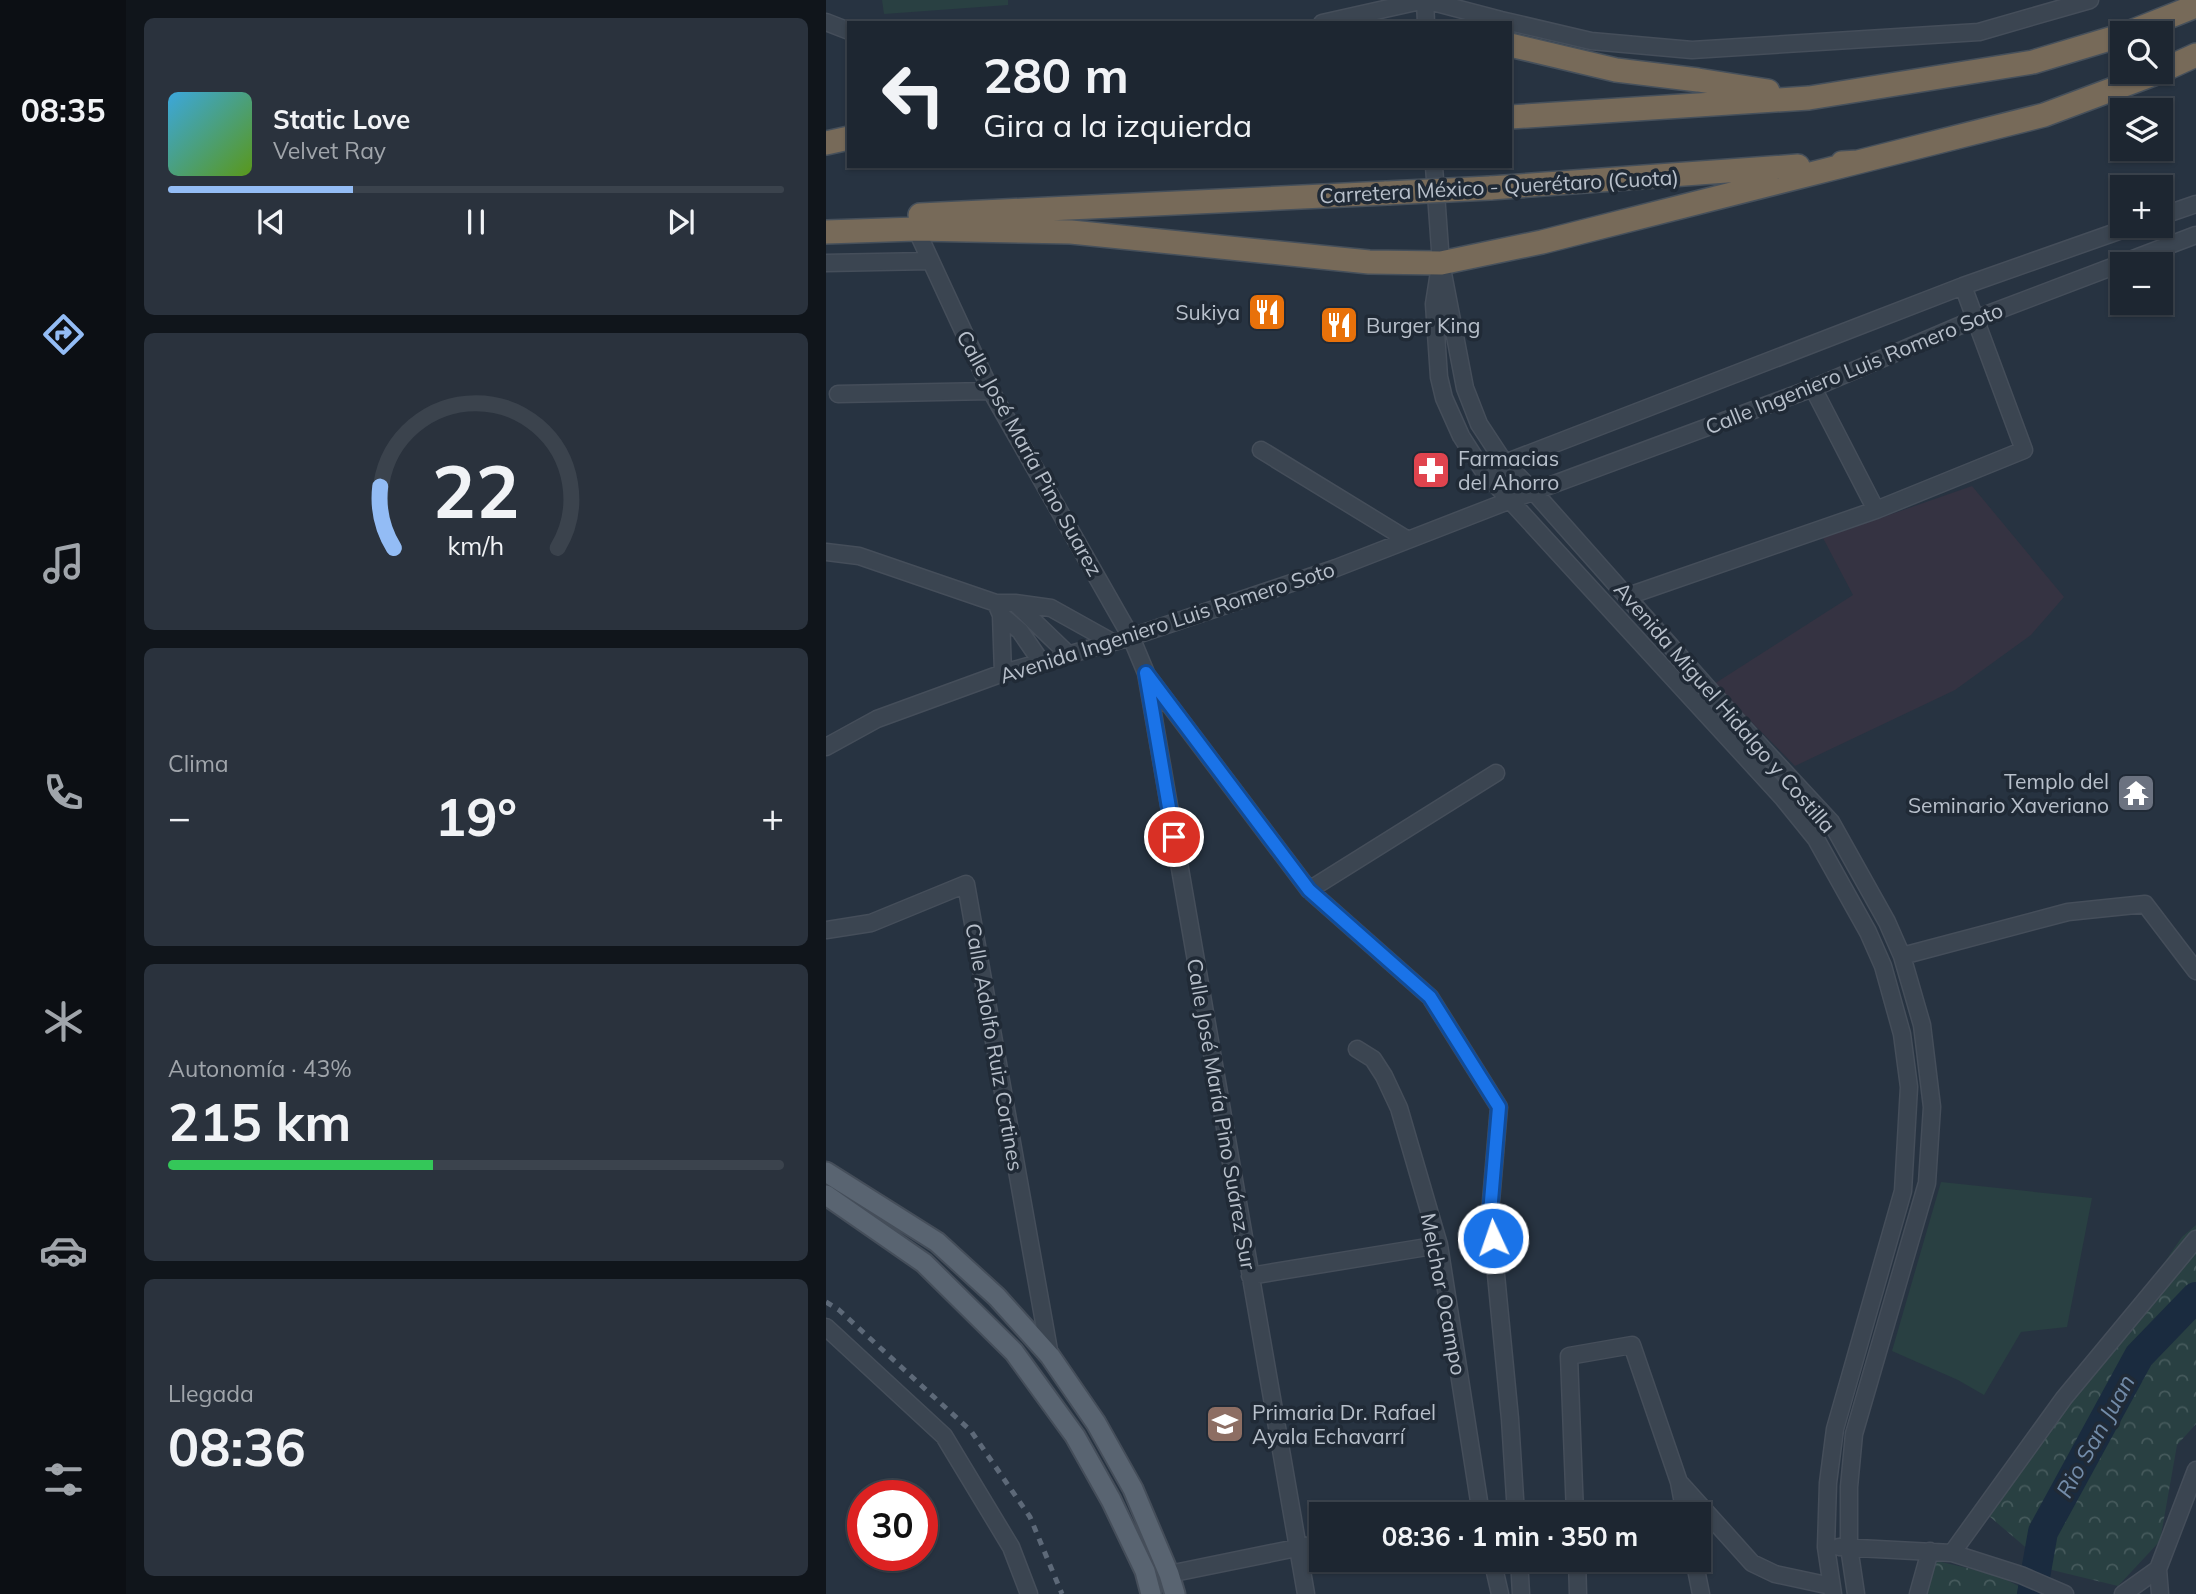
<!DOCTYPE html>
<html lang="es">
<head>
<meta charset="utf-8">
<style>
	body { margin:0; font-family:Mulish,sans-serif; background:#2a323d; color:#f1f3f6; height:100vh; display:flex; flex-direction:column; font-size:26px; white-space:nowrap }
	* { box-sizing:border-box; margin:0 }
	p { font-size:23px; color:#a0a5ab }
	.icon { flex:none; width:38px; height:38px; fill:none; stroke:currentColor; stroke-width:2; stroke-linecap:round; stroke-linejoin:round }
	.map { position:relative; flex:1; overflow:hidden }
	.details { display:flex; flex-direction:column; gap:18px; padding:18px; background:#10151b; width:700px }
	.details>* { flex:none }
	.guide { position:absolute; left:21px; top:21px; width:665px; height:147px; border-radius:0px; box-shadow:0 2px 5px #0004,0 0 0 2px #3b434d; background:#1d2631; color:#f1f3f6; overflow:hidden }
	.tools { position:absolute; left:1284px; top:21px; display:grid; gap:14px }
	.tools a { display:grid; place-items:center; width:63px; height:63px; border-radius:0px; background:#1d2631; box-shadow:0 2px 5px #0004,0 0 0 2px #3b434d; font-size:35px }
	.speed { position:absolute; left:21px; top:1480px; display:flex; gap:14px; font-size:35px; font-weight:700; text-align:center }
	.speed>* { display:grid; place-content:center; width:91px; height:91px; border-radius:50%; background:#1d2631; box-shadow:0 2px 5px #0004,0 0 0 2px #3b434d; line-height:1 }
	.speed .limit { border:10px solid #d22; background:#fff; color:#111 }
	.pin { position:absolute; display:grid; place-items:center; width:60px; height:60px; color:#fff; margin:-30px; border:4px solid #fff; border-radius:50%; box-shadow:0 2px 7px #0007 }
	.me { position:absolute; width:77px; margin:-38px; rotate:357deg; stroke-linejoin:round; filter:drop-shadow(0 0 5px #0008) }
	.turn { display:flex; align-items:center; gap:24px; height:147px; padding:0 21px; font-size:32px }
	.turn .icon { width:91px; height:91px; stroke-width:2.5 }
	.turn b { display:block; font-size:49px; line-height:60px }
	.big { font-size:52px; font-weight:700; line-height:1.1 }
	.details .card { flex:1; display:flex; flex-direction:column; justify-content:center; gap:10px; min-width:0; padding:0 24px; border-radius:10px; background:#2a323d }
	.details .dial { align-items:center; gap:0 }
	.dial svg { height:182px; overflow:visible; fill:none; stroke:#3b434d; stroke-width:7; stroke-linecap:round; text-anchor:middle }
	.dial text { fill:#f1f3f6; stroke:none }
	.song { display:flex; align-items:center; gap:21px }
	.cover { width:84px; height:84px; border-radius:10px; background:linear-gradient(135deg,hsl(200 70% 55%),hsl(90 70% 35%)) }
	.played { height:7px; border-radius:4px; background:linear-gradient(90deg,#93bcf5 30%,#3b434d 30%) }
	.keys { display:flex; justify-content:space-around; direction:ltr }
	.heat { display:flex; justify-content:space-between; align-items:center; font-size:38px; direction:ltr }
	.charge { height:10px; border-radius:5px; background:linear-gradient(90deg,#34c759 43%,#3b434d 0) }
	.trip { position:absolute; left:483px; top:1502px; width:402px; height:70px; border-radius:0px; background:#1d2631; box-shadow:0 2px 5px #0004,0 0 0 2px #3b434d; font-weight:700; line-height:70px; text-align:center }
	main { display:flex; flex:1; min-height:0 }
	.dock { display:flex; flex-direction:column; width:126px; justify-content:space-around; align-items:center; background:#0c0f14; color:#a0a5ab }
	.dock .icon { width:49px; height:49px }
	.dock .current { color:#93bcf5 }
	.dock b { font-size:32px; color:#f1f3f6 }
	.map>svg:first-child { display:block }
</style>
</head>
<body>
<main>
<nav class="dock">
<b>08:35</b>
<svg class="icon current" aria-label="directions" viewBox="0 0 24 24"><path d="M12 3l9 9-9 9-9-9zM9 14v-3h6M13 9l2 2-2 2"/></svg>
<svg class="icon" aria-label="music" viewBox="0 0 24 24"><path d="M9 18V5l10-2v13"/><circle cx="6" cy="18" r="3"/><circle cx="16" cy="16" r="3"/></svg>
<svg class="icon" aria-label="phone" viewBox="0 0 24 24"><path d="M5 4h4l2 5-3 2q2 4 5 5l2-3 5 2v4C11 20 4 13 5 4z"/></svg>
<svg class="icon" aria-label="climate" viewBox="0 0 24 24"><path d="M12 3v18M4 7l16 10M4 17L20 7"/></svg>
<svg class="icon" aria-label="car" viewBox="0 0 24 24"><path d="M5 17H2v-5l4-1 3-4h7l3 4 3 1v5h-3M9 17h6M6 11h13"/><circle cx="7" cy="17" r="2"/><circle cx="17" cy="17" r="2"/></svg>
<svg class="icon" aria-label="filters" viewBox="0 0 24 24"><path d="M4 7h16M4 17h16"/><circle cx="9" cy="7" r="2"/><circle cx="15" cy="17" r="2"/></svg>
</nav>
<section class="details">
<div class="card">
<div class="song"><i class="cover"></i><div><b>Static Love</b><p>Velvet Ray</p></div></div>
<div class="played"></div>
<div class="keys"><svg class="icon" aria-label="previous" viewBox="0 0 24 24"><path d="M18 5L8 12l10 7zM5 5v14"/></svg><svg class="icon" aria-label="pause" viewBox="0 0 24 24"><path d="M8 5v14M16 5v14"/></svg><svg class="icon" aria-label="next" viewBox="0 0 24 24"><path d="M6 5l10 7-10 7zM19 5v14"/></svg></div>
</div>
<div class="card dial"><svg viewBox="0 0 100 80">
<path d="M14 69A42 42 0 1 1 86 69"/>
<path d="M14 69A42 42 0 0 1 8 42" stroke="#93bcf5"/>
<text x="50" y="56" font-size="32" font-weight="700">22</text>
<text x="50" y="72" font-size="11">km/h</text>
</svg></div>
<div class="card"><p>Clima</p>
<div class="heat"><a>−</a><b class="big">19°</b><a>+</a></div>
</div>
<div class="card"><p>Autonomía · 43%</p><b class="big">215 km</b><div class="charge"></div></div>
<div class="card"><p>Llegada</p><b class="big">08:36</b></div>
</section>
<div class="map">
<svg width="1370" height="1594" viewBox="0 0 1370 1594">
	<defs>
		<pattern id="forest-crowns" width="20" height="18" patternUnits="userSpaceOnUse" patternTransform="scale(1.75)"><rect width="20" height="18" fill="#294042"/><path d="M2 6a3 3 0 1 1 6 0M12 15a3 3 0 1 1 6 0" fill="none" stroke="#465a5c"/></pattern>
	</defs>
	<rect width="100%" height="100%" fill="#273341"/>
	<path fill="#353342" d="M 1146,486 L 1238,597 L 1205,635 L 1129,690 L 969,766 L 888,684 L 1027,595 L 997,538 Z"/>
	<path fill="#294042" d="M 56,0 L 182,0 L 182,5 L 58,14 Z
		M 1115,1182 L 1266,1198 L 1241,1327 L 1195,1332 L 1158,1395 L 1132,1380 L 1066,1351 Z"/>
	<path fill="url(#forest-crowns)" d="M 1370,1225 L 1370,1424 L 1351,1445 L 1334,1541 L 1292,1586 L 1226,1570 L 1163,1516 L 1356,1237 Z
		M 1111,1561 L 1171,1575 L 1208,1594 L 1099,1594 Z"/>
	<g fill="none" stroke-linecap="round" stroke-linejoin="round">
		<path stroke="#1a2b3f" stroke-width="30" d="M 1206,1594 L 1217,1532 L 1313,1356 L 1370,1297"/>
		<defs>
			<path id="minor" d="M 599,0 L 600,23
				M 0,22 L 23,31
				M 496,23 L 599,0 L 675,20 L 765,41 L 866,50 L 1153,32 L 1264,0
				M 608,166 L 615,263 L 639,388 L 653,424 L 678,462 L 708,492 L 905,714 L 1005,822 L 1061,922 L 1076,956 L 1096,1025 L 1106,1107 L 1101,1183 L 1028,1434 L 1023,1487 L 1023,1547 L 1030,1594
				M 1335,216 L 1370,204
				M 90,229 L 165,391 L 305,637 L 320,673 L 480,1594
				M 0,263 L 104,261
				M 613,272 L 608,304 L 613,377 L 618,398 L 635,436 L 658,472 L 956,797 L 990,839 L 1042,932 L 1057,966 L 1076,1034 L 1083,1087 L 1077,1191 L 1009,1429 L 1002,1483 L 1000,1547 L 1007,1594
				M 987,388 L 1050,510
				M 12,394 L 165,391
				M 435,450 L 582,540
				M 671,466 L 1137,286 L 1307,226
				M 0,552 L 33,556 L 170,603 L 189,603 L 225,608 L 286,642
				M 802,596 L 1050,510 L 1198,450 L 1137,286
				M 170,603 L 175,615 L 177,673
				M 189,603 L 242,654
				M 175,615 L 194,631 L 216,663
				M 321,675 L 483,890 L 604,997 L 673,1107 L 664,1213 L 684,1419 L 690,1514
				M 0,747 L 51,719 L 177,673 L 305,637 L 510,568 L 685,500 L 987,388 L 1149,319 L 1370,235
				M 483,890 L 670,773
				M 0,930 L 45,923 L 140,884 L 224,1356
				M 1076,956 L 1242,912 L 1319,904 L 1370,971
				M 531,1049 L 547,1059 L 558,1076 L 573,1108 L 613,1245 L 655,1514
				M 424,1276 L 613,1245
				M 0,1327 L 118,1436 L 185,1547 L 203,1594
				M 855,1484 L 926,1563 L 949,1574 L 1005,1586
				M 749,1514 L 743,1356 L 806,1345 L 853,1482 L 859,1514
				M 1013,1547 L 1126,1553 L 1195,1575 L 1239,1594
				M 1126,1553 L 1238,1398 L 1370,1239
				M 666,1559 L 674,1594
				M 693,1559 L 695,1594
				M 751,1559 L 752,1594
				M 868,1559 L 875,1594
				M 343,1574 L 495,1543
				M 1092,1594 L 1104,1551
				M 1297,1594 L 1332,1569
				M 1334,1594 L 1332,1569 L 1370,1470"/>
			<path id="major" d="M 0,1172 L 111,1242 L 171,1297 L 224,1356 L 270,1423 L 307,1489 L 343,1574 L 349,1594
				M 0,1195 L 98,1263 L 188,1352 L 249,1436 L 285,1500 L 319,1571 L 325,1594"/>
			<path id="highway" d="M 1302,33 L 1370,6
				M 684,45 L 790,70 L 872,80 L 942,91
				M 1335,71 L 1370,55
				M 684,117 L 983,98 L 1207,62 L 1297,35
				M 0,143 L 23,138
				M 1016,163 L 1032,162 L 1218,115 L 1333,72
				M 664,188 L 972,166
				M 94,215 L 561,193
				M 0,232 L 90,229 L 245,232 L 543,262 L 615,263 L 716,242 L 1032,162"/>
		</defs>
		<use href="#minor" stroke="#454e5a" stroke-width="19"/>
		<use href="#major" stroke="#454e5a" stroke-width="23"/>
		<use href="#highway" stroke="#46505b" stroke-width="26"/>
		<use href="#minor" stroke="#3b4551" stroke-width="16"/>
		<use href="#major" stroke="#596471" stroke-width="19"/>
		<use href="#highway" stroke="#776a59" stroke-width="23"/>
		<path stroke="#5d6978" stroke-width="5" stroke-dasharray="7 7" stroke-linecap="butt" d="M 0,1302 L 13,1310 L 145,1431 L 204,1517 L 236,1594"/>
		<defs>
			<path id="highway-bridge" d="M 561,193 L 664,188"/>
		</defs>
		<use href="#highway-bridge" stroke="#46505b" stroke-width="26" stroke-linecap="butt"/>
		<use href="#highway-bridge" stroke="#776a59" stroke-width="23"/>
	</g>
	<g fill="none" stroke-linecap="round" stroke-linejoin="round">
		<defs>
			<path id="route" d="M 348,837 L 320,673 L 483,890 L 604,997 L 673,1107 L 664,1213 L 667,1238"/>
		</defs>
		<use href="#route" stroke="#114b97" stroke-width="18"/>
		<use href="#route" stroke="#1a73e8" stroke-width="12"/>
	</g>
	<defs>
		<symbol id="restaurant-square" viewBox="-11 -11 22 22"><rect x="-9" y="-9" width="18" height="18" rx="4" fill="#e8710a" stroke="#202a36"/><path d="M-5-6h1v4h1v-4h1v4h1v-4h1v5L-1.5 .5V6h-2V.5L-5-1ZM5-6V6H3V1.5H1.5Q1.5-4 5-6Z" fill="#fff"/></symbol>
		<symbol id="pharmacy-square" viewBox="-11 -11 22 22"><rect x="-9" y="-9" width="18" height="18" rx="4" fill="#e0444e" stroke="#202a36"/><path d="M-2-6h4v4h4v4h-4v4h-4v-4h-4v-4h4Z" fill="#fff"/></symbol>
		<symbol id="temple-square" viewBox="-11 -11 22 22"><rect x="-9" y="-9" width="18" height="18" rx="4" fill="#6b7280" stroke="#202a36"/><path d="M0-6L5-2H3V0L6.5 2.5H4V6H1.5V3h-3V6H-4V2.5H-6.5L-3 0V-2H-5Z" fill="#fff"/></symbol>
		<symbol id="school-square" viewBox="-11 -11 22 22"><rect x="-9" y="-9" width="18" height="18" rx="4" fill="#8d6e63" stroke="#202a36"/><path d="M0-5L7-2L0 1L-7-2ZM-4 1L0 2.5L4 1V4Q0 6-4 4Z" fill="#fff"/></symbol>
	</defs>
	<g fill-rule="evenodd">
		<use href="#restaurant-square" x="419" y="290" width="44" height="44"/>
		<use href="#restaurant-square" x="491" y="303" width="44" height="44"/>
		<use href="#pharmacy-square" x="583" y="448" width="44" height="44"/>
		<use href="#temple-square" x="1288" y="771" width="44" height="44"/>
		<use href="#school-square" x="377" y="1402" width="44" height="44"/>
	</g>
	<g text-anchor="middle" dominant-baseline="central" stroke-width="7" stroke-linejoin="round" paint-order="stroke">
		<g font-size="21" fill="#b8c0cb" stroke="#202a36">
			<text transform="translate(673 186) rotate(-3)">Carretera México - Querétaro (Cuota)</text>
			<text transform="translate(1028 368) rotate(-22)">Calle Ingeniero Luis Romero Soto</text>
			<text transform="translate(204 453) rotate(61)">Calle José María Pino Suarez</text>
			<text transform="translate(341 622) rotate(-18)">Avenida Ingeniero Luis Romero Soto</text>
			<text transform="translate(899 707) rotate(49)">Avenida Miguel Hidalgo y Costilla</text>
			<text transform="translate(169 1047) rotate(80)">Calle Adolfo Ruiz Cortines</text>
			<text transform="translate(396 1114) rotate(80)">Calle José María Pino Suárez Sur</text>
			<text transform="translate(618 1294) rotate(79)">Melchor Ocampo</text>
		</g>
		<g font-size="21" fill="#b8c0cb" stroke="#202a36" text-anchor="start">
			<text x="414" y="312" text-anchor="end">Sukiya</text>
			<text x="540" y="325">Burger King</text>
			<text x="632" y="458">Farmacias<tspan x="632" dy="24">del Ahorro</tspan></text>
			<text x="1283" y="781" text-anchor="end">Templo del<tspan x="1283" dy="24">Seminario Xaveriano</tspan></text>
			<text x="426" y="1412">Primaria Dr. Rafael<tspan x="426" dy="24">Ayala Echavarrí</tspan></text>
		</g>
		<g font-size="23" font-style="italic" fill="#738ca9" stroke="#202a36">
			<text transform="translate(1269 1436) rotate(-61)">Rio San Juan</text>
		</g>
	</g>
</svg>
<div class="tools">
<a><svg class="icon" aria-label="search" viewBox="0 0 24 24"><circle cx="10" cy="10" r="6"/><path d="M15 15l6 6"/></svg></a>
<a><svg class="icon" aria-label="layers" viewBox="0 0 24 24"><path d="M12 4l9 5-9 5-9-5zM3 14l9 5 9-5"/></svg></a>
<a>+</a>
<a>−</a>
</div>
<div class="speed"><div class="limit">30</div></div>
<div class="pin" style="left:348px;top:837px;background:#d93025"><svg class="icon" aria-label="arrive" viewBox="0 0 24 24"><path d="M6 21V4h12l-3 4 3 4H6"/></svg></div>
<svg class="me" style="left:667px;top:1238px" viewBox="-20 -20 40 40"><circle r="17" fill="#1a73e8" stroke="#fff" stroke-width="3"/><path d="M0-11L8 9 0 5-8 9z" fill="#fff"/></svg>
<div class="trip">08:36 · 1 min · 350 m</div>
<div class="guide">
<div class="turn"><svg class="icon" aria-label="left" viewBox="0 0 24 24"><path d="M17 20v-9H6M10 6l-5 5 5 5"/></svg><div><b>280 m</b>Gira a la izquierda</div></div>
</div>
</div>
</main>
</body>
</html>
